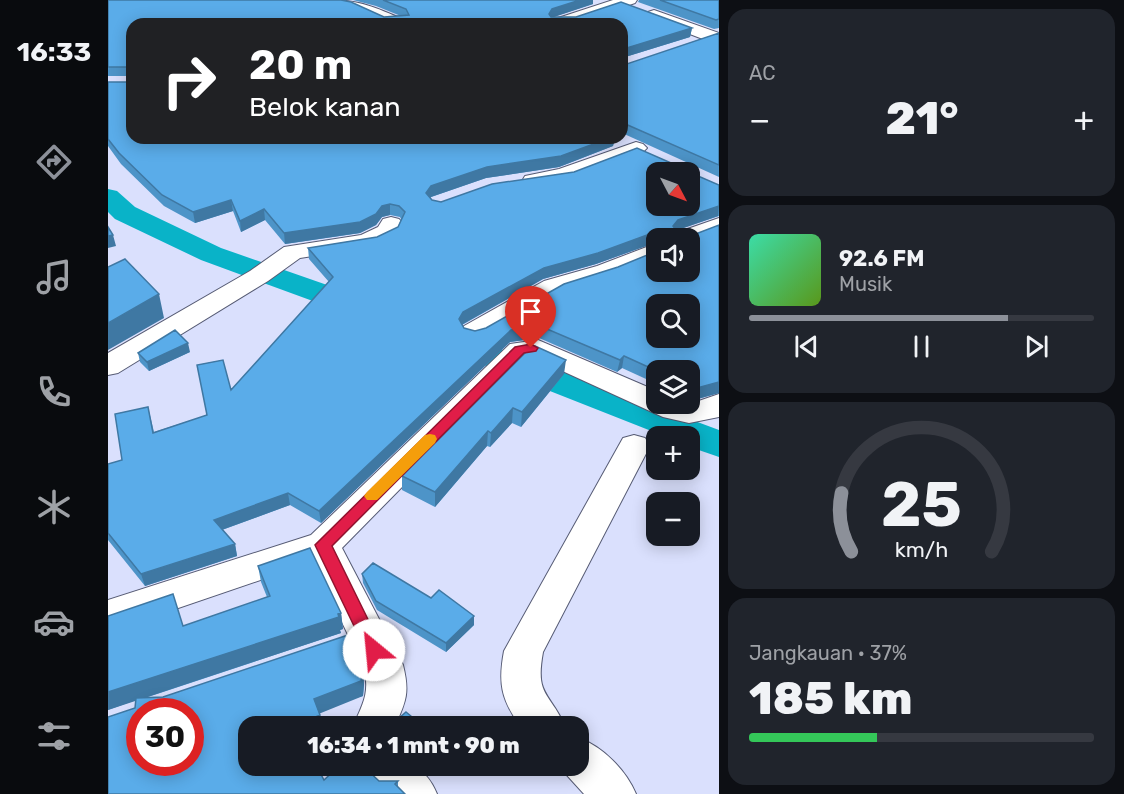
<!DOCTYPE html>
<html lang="id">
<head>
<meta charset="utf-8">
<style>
	body { margin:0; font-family:Rubik,sans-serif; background:#20242c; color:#f1f3f6; height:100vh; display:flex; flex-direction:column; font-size:22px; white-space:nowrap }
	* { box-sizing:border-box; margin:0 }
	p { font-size:20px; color:#9ea1a6 }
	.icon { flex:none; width:33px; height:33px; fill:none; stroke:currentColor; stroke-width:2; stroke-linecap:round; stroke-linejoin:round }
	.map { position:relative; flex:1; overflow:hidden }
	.sheet { display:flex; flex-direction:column; gap:9px; padding:9px; background:#0d0f14; width:405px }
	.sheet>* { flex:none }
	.banner { position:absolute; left:18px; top:18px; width:502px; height:126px; border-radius:18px; box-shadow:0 3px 15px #0003; background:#202124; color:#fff; overflow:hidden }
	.needle { width:39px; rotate:131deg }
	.buttons { position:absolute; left:538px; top:162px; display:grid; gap:12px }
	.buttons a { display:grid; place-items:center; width:54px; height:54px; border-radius:12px; background:#171b24; box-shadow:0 3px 15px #0003; font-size:30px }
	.speed { position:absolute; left:18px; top:698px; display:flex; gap:12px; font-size:30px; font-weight:700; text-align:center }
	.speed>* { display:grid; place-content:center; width:78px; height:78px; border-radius:50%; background:#171b24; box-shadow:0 3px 15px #0003; line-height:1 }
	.speed .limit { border:9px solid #d22; background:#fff; color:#111 }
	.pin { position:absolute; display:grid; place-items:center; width:51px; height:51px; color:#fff; margin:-62px -26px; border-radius:50% 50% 50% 0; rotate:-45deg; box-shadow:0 0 6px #0007 }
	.pin .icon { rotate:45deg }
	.me { position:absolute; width:66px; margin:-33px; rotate:332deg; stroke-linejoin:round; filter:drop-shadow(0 0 4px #0008) }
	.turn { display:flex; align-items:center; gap:21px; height:126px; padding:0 24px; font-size:27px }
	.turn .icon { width:78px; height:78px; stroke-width:2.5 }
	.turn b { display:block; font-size:42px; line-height:51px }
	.big { font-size:45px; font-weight:800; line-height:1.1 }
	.sheet .widget { flex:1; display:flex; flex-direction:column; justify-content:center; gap:9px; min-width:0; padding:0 21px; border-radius:18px; background:#20242c }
	.sheet .dial { align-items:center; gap:0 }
	.dial svg { height:156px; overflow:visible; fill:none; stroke:#363941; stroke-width:7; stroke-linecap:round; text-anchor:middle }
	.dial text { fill:#f1f3f6; stroke:none }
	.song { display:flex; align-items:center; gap:18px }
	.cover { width:72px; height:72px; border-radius:9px; background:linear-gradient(135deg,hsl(160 70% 55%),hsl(90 70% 35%)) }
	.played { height:6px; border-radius:3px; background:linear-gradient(90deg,#8c9099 75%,#363941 75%) }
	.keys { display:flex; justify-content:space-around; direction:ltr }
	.heat { display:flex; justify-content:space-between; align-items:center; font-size:33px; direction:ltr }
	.charge { height:9px; border-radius:4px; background:linear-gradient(90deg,#34c759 37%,#363941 0) }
	.trip { position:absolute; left:130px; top:716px; width:351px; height:60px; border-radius:18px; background:#171b24; box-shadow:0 3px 15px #0003; font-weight:800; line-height:60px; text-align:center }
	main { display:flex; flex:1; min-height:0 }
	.dock { display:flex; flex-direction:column; width:108px; justify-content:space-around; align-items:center; background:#090b0e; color:#9ea1a6 }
	.dock .icon { width:42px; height:42px }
	.dock .on { color:#8c9099 }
	.dock b { font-size:27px; color:#f1f3f6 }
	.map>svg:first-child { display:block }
</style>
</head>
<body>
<main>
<nav class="dock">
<b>16:33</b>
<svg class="icon on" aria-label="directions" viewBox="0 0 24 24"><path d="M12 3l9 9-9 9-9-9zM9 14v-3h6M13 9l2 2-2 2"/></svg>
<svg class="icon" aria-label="music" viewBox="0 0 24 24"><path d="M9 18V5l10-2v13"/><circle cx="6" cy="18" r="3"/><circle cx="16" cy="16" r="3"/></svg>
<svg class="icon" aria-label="phone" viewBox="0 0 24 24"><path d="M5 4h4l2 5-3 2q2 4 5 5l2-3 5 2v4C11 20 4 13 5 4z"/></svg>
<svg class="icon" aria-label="climate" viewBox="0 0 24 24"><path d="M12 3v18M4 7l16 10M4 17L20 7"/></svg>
<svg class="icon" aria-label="car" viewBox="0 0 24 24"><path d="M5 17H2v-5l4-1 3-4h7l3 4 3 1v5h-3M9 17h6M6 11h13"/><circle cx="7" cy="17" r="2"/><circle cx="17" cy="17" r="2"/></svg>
<svg class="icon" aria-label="filters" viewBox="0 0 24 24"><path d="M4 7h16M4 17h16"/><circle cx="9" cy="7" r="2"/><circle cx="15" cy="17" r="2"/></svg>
</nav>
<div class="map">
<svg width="611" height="794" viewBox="0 0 611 794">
	<rect width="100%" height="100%" fill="#dae0fd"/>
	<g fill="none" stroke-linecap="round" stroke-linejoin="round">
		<path fill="#09b3c8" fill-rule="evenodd" d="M 0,189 L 9,191 L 27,207 L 113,248 L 265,301 L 269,308 L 265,315 L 254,317 L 243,315 L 93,260 L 7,219 L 0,212 Z
			M 341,330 L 611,430 L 611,457 L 582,447 L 582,436 L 556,436 L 330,347 L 325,340 L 330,333 Z"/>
		<defs>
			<path id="street" d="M 218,0 C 254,0 265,7 297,20 L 299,24 L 277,24 L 244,9 L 220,3 Z
				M 505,0 L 529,0 L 527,3 L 466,24 L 442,24 L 444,20 Z
				M 546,10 L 611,33 L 611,41 L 600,41 L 540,18 L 538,15 L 540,12 Z
				M 528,142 L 535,144 L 539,148 L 535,152 C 507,163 446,193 417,186 L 414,181 L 417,176 L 451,169 Z
				M 283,217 L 291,219 L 295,224 L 289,236 L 268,246 L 192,258 L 160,281 L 10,373 L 0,375 L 0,353 L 142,271 L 176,247 L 253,235 L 270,227 L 275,219 Z
				M 611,218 L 611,233 L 582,244 L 582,238 L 565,238 L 568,233 Z
				M 549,243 L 549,259 L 507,276 L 454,293 L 376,338 L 366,341 L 356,338 L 352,332 L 356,326 L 436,281 L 489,266 Z
				M 430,340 L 549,391 L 549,404 L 582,404 L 611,394 L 611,417 L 581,423 L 555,417 L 426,358 L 420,359 L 234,548 L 295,665 C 302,693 298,701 287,726 L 245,726 C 255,704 262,693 256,668 L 205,562 L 0,632 L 0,600 L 203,535 L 402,344 Z
				M 526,435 L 537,438 L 542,446 L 435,652 C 427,696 441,691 457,726 L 412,726 C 393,699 390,683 396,651 L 515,438 Z
				M 471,738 C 495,747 518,770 528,794 L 476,794 L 456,772 L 453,765 L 471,765 Z
				M 250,765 C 287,765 313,755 329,794 L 273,794 L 257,780 Z"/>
		</defs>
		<use href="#street" stroke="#565b74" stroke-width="2"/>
		<use href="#street" fill="#fff" fill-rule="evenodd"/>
	</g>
	<path fill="#4d94c8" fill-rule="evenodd" d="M 0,0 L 233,0 L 243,2 L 276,17 L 293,16 L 268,6 L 245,0 L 485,0 L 485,4 L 445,17 L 468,17 L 513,2 L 584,28 L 582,37 L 514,58 L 514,24 L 24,24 L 24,138 L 507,138 L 505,146 L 451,167 L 378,178 L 323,197 L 322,198 L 324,200 L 333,202 L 384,184 L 466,172 L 529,148 L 563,163 L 582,164 L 583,173 L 611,185 L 611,216 L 572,229 L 582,229 L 585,235 L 611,225 L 611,393 L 586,400 L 582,399 L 582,370 L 549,370 L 549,384 L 514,368 L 509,372 L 431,338 L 402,342 L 213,523 L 182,505 L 114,530 L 127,544 L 129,556 L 37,586 L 0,540 L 0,464 L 14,460 L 7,414 L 40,407 L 46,432 L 99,415 L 89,365 L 115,360 L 123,390 L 221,282 L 201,259 L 200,248 L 269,237 L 290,227 L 293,219 L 292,217 L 282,215 L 274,217 L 268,225 L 252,233 L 177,244 L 157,220 L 133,232 L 125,211 L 87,223 L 56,206 L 13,164 L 0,146 L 0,82 L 24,82 L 24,76 L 0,76 ZM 549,172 L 582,172 L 582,206 L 549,206 ZM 549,238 L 582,238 L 582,272 L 549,272 L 549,251 L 510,267 L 456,284 L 378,328 L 367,331 L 356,328 L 354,325 L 435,279 L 488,264 L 549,242 ZM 549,304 L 582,304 L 582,338 L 549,338 Z
		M 531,0 L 611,0 L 611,28 L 606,29 L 530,2 Z
		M 611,33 L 611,177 L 514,133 L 514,63 L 516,65 Z
		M 82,352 L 41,371 L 32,362 L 30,353 Z
		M 456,374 L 413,427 L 404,423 L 382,447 L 379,446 L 327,507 L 294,490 L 294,476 Z
		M 150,566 L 233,613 L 235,629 L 232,630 L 233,633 L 37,698 L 55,697 L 255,669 L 256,685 L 255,696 L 141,726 L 216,780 L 254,767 L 271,781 L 290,781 L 290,787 L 0,794 L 27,708 L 28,700 L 0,710 L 0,616 L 75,626 L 159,597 L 153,582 Z
		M 254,574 L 366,625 L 338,652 L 269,610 L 255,583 Z
		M 303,765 L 318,765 L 314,770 Z"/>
	<path fill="#3f78a3" d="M 472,0 L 485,0 L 485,4 L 443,18 L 441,14 L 444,9 Z
		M 584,28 L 582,37 L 514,58 L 515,49 Z
		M 499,138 L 507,138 L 505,146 L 451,167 L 378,178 L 323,197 L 318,204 L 318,193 L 323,186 L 379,167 Z
		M 123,200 L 125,211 L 87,223 L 85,212 Z
		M 282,204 L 282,215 L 274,217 L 268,225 L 252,233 L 177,244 L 176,233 Z
		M 611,206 L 610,216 L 567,231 L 565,226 L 570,220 Z
		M 156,209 L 157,220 L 133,232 L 132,221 Z
		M 553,230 L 551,238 L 549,238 L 549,242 L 488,264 L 435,279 L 355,324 L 350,331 L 351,319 L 355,312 L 436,268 Z
		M 5,235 L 8,246 L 0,248 L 0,236 Z
		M 51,294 L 56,318 L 0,350 L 0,323 Z
		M 432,326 L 431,338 L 402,342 L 213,523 L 211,511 L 403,330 Z
		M 80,343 L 82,352 L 41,371 L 39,362 Z
		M 516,356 L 514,368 L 509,372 L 512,360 Z
		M 458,360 L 456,374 L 413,427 L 414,412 Z
		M 611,382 L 611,393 L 586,400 L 589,388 Z
		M 405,408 L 404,423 L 382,447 L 383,433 Z
		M 380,431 L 379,446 L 327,507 L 327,492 Z
		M 180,493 L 182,505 L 108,532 L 106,520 Z
		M 127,544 L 129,556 L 37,586 L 33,574 Z
		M 233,613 L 235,629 L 232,630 L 233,633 L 0,710 L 0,692 Z
		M 366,616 L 366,625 L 338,652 L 338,643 Z
		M 255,669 L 256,685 L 255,696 L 208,715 L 206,699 Z
		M 212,715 L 214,726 L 187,726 L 187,725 Z"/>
	<path fill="#5aace9" stroke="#3f78a3" stroke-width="1.5" fill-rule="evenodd" d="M 0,0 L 233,0 L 243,2 L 276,17 L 301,15 L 298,9 L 275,0 L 472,0 L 444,9 L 441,14 L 443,17 L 468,17 L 513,2 L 584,28 L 515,49 L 514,51 L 514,24 L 24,24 L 24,138 L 502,138 L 453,156 L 379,167 L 323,186 L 318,193 L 324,200 L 333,202 L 384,184 L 466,172 L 529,148 L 563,163 L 582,164 L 583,173 L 611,185 L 611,206 L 570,220 L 565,226 L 567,229 L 582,229 L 585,235 L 611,225 L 611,382 L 589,388 L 582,385 L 582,370 L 549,371 L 516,356 L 512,360 L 432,326 L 403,330 L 211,511 L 180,493 L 106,520 L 127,544 L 33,574 L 0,533 L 0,464 L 14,460 L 7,414 L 40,407 L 45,433 L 99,415 L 89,365 L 115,360 L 123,390 L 225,277 L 200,248 L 269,237 L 290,227 L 297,212 L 291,206 L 282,204 L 274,206 L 268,214 L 252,222 L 176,233 L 156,209 L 132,221 L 123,200 L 85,212 L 54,195 L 11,153 L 0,139 L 0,82 L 24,82 L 24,67 L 0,67 ZM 549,172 L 582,172 L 582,206 L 549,206 ZM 553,230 L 552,238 L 582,238 L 582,272 L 549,272 L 549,251 L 510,267 L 456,284 L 378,328 L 367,331 L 356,328 L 351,319 L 355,312 L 436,268 L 490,253 ZM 549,304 L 582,304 L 582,338 L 549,338 Z
		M 552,0 L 611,0 L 611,19 L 608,20 Z
		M 611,33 L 611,165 L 515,123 L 514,124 L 514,63 L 516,65 Z
		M 0,227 L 5,235 L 0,236 Z
		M 17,259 L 51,294 L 0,323 L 0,267 Z
		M 67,330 L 80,343 L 39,362 L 30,353 Z
		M 427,346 L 458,360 L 414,412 L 405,408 L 383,433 L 380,431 L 327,492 L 294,476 L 423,347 Z
		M 202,548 L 233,613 L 230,614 L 231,617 L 0,692 L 0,616 L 65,594 L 75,626 L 162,596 L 150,566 Z
		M 265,563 L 323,598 L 331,590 L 366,616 L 338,643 L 268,601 L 254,574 Z
		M 240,635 L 255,669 L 253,681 L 206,699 L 212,715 L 188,726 L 141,726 L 141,765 L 208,765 L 216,780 L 232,765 L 254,765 L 271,781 L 290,781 L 287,784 L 297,794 L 0,794 L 0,717 L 27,708 L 28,698 L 55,697 ZM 32,711 L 82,711 L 82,762 L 32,762 Z
		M 298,712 L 315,726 L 282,726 Z"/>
	<path fill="#e11d48" stroke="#92132f" stroke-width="1.5" d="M 423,344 L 430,348 L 428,351 L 416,353 L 224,546 L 275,650 L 273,655 L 266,657 L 260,655 L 207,545 L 407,347 Z"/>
	<path fill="#f59e0b" d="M 322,434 L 327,435 L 329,439 L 327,443 L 269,500 L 259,500 L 256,496 L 259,492 L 317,435 Z"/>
</svg>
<div class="buttons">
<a><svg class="needle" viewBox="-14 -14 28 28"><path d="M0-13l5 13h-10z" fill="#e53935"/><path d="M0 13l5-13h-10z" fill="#9ea1a6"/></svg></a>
<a><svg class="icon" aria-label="sound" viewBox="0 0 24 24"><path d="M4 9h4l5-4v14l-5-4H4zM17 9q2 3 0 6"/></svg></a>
<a><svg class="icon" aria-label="search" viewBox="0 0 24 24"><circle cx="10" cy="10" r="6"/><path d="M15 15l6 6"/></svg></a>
<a><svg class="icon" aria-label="layers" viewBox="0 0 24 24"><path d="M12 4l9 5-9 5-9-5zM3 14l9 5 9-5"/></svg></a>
<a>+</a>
<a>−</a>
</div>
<div class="speed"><div class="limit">30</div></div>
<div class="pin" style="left:423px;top:348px;background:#d93025"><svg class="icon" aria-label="arrive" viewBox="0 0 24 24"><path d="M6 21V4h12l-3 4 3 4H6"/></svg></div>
<svg class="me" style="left:266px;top:650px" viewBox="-20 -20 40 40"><circle r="19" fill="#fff"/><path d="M0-13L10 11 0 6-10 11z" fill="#e11d48"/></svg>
<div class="trip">16:34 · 1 mnt · 90 m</div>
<div class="banner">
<div class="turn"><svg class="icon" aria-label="right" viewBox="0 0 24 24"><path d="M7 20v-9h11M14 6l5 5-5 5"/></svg><div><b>20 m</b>Belok kanan</div></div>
</div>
</div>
<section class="sheet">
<div class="widget"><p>AC</p>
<div class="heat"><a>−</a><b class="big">21°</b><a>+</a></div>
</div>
<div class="widget">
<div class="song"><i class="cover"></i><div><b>92.6 FM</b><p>Musik</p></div></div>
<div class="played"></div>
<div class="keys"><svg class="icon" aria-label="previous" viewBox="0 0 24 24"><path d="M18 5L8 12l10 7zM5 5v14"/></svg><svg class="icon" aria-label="pause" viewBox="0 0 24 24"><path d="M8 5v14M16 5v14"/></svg><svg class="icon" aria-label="next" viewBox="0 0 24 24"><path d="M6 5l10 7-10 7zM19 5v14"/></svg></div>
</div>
<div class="widget dial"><svg viewBox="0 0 100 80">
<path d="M14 69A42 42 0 1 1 86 69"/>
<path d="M14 69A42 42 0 0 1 9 39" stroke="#8c9099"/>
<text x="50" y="56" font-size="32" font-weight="700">25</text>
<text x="50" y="72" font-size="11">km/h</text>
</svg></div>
<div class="widget"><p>Jangkauan · 37%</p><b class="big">185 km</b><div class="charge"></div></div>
</section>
</main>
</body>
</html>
